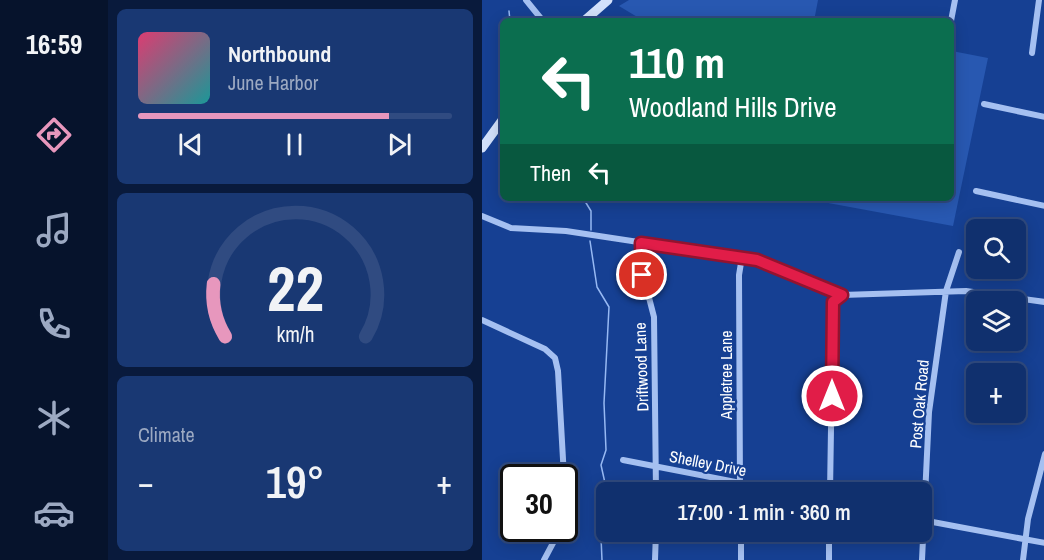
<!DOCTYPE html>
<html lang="en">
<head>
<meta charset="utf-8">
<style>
	body { margin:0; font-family:"Archivo Narrow",sans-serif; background:#193873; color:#f1f3f6; height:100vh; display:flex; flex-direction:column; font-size:22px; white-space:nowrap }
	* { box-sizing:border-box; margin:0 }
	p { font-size:20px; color:#9ca9c2 }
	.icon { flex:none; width:33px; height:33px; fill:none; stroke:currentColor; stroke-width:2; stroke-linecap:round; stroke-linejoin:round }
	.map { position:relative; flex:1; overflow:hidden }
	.drawer { display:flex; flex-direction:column; gap:9px; padding:9px; background:#091a3c; width:374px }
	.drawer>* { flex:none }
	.top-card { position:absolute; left:18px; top:18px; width:454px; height:183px; border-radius:9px; box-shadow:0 3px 15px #0003,0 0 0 2px #304b81; background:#0b6e4f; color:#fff; overflow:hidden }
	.controls { position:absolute; left:484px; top:219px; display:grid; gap:12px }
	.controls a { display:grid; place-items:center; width:60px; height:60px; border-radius:9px; background:#10306e; box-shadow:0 3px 15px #0003,0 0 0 2px #304b81; font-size:30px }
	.speed { position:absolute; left:18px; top:464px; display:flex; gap:12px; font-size:30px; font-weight:700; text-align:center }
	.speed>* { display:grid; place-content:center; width:78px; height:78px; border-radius:50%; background:#10306e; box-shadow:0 3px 15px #0003,0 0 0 2px #304b81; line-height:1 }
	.speed .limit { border:3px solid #111; border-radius:9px; background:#fff; color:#111 }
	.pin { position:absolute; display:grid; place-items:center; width:51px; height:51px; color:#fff; margin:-26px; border:3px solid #fff; border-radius:50%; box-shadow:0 2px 6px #0007 }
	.me { position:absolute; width:66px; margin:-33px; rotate:0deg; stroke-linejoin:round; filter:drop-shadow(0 0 4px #0008) }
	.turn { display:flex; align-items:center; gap:21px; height:126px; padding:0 30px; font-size:27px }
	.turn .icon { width:78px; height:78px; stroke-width:2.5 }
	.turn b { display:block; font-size:42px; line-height:51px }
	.then { display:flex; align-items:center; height:57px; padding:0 30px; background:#0003; gap:12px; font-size:22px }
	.big { font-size:45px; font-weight:600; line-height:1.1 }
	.drawer .card { flex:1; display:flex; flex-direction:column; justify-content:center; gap:9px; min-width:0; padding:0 21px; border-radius:9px; background:#193873 }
	.drawer .dial { align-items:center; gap:0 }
	.dial svg { height:156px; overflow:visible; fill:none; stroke:#304b81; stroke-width:7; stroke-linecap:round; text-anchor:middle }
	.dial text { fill:#f1f3f6; stroke:none }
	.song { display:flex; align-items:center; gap:18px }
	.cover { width:72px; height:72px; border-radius:9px; background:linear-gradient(135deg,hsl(340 70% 55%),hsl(180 70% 35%)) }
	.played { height:6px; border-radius:3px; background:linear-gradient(90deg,#e797bd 80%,#304b81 80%) }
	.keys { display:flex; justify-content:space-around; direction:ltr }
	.heat { display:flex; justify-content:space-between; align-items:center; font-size:33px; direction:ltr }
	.trip { position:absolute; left:114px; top:482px; width:336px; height:60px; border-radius:9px; background:#10306e; box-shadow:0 3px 15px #0003,0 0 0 2px #304b81; font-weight:600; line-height:60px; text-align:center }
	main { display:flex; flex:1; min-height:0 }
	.dock { display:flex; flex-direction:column; width:108px; justify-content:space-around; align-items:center; background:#06132c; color:#9ca9c2 }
	.dock .icon { width:42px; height:42px }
	.dock .selected { color:#e797bd }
	.dock b { font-size:27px; color:#f1f3f6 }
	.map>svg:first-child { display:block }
</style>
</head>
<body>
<main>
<nav class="dock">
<b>16:59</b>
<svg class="icon selected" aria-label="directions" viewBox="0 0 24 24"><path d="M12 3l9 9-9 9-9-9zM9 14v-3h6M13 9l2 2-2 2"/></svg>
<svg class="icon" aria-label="music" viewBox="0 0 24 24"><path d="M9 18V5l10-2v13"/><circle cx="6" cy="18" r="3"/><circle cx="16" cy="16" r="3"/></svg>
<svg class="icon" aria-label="phone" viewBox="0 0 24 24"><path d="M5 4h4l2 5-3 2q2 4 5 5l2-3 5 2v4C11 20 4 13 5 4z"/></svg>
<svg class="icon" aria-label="climate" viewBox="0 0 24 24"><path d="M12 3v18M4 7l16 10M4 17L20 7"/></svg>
<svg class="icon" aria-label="car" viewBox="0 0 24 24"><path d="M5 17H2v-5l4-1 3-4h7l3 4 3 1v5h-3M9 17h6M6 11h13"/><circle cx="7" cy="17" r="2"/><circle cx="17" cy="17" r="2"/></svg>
</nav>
<section class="drawer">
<div class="card">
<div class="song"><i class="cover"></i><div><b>Northbound</b><p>June Harbor</p></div></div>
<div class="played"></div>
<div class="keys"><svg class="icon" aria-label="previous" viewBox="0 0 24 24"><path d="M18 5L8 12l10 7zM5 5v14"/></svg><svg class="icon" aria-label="pause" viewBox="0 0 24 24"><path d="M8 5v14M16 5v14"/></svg><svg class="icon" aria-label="next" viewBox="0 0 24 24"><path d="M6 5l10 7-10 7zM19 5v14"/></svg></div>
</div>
<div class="card dial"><svg viewBox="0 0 100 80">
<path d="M14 69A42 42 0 1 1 86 69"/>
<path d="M14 69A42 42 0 0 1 8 42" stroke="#e797bd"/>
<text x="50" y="56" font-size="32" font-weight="700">22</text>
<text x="50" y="72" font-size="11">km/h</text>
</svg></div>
<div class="card"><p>Climate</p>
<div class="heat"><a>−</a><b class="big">19°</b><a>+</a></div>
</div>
</section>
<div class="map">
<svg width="563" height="560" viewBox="0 0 563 560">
	<rect width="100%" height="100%" fill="#164093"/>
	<path fill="#2858b1" d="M 147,0 L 336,0 L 332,21 L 162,21 L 137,6 Z
		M 470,51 L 506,58 L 471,226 L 319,198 L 470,198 Z"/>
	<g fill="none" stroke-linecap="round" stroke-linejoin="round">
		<path stroke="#97b9f3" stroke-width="1.5" d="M 27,11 L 28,21
			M 101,198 L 109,211 L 109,230
			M 108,241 L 115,287 L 127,307 L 122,403 L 124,450 L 119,465 L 125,492
			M 120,560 L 119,537 L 124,503"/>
		<path stroke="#a5c0f1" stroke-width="6" d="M 44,0 L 61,21
			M 469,21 L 473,0
			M 550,53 L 557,0
			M 502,104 L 563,117
			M 494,191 L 563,206
			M 0,216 L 29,228 L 84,231 L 275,260 L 360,295 L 484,291 L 563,302
			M 159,243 L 158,263 L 172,317 L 174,492
			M 0,320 L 63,349 L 73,358 L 76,371 L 82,477
			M 141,460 L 305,492
			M 82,484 L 82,518
			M 258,492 L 257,275 L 260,257
			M 348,492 L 351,302 L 360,295
			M 440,520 L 563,543
			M 259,531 L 259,560
			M 347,531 L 347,560
			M 62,560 L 79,528
			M 173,560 L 174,531
			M 440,560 L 447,412 L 464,291 L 477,252
			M 541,560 L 546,519 L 563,454"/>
		<path stroke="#d3e1fb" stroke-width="9" d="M 102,21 L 126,0
			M 0,148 L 21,119"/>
	</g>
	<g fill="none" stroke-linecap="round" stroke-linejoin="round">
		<defs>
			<path id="route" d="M 160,275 L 159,243 L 275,260 L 360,295 L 351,302 L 350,396"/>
		</defs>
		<use href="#route" stroke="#92132f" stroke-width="15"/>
		<use href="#route" stroke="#e11d48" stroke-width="10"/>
	</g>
	<g text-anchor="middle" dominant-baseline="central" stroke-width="4.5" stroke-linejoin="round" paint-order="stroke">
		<g font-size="16" fill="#fff" stroke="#164093">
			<text transform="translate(159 367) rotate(-92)">Driftwood Lane</text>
			<text transform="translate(244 375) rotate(-90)">Appletree Lane</text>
			<text transform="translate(437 404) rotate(-85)">Post Oak Road</text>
			<text transform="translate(226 463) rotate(11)">Shelley Drive</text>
		</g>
	</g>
</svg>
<div class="controls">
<a><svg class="icon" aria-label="search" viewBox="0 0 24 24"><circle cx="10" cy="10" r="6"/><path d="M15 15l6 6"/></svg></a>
<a><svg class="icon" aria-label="layers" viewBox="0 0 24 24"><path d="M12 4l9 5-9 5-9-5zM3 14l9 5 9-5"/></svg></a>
<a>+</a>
</div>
<div class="speed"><div class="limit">30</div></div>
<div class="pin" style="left:160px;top:275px;background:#d93025"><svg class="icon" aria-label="arrive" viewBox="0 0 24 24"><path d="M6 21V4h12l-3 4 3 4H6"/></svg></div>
<svg class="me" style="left:350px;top:396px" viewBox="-20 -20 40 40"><circle r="17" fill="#e11d48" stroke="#fff" stroke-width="3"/><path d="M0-11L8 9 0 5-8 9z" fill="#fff"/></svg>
<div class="trip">17:00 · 1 min · 360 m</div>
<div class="top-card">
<div class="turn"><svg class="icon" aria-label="left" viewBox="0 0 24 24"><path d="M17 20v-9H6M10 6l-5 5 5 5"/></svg><div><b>110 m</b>Woodland Hills Drive</div></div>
<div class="then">Then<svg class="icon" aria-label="left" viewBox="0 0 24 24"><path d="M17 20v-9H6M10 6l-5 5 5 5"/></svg></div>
</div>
</div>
</main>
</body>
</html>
